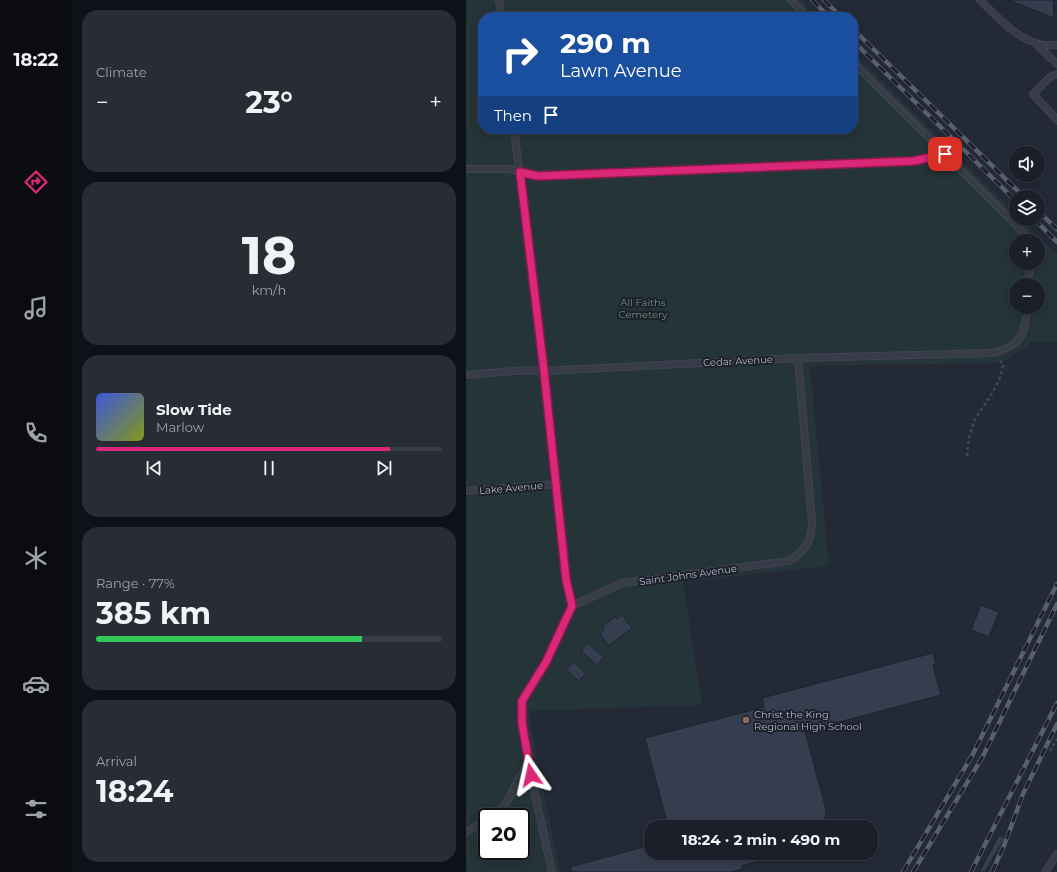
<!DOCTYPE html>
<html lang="en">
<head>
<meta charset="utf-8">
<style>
	body { margin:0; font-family:Montserrat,sans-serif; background:#272c35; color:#f1f3f6; height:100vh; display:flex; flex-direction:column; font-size:15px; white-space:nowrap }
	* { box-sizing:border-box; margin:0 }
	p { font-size:13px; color:#9fa2a8 }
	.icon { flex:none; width:22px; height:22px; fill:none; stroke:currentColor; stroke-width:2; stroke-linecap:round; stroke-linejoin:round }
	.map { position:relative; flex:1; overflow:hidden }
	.side { display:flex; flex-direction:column; gap:10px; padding:10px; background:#0e1117; width:394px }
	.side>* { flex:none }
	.guide { position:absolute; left:12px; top:12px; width:380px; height:122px; border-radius:16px; box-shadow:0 2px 10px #0003,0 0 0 1px #383d46; background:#1a4fa0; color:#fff; overflow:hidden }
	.tools { position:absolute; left:543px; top:146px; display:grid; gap:8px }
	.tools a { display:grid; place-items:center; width:36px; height:36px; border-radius:50%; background:#1a1f29; box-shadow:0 2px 10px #0003,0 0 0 1px #383d46; font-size:20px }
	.speed { position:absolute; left:12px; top:808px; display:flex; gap:8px; font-size:20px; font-weight:700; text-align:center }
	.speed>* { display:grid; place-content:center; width:52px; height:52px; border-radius:50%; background:#1a1f29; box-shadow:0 2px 10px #0003,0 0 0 1px #383d46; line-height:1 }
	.speed .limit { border:2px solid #111; border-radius:6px; background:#fff; color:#111 }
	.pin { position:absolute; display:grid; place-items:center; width:34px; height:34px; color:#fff; margin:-17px; border-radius:8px; box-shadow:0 2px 6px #0006 }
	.me { position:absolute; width:44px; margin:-22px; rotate:349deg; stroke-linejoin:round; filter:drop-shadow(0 0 3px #0008) }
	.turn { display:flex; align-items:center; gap:14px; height:84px; padding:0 16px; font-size:18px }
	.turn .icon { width:52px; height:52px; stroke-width:2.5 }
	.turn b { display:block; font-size:28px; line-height:34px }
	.then { display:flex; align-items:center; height:38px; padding:0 16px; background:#0003; gap:8px; font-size:15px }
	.big { font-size:30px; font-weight:700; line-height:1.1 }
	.side .card { flex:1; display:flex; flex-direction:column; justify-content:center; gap:6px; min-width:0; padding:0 14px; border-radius:16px; background:#272c35 }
	.side .dial { align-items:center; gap:0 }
	.dial b { font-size:52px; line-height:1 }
	.song { display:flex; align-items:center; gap:12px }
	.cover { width:48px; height:48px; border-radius:6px; background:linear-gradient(135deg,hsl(230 70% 55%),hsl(70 70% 35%)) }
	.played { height:4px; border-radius:2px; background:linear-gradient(90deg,#db2777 85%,#383d46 85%) }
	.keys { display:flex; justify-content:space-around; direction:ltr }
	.heat { display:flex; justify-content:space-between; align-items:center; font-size:22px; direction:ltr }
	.charge { height:6px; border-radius:3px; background:linear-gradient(90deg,#34c759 77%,#383d46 0) }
	.trip { position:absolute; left:178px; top:820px; width:234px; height:40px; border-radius:16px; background:#1a1f29; box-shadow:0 2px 10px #0003,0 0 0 1px #383d46; font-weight:700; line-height:40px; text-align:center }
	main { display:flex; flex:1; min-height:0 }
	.menu { display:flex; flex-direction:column; width:72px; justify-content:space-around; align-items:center; background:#0a0c10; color:#9fa2a8 }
	.menu .icon { width:28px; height:28px }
	.menu .on { color:#db2777 }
	.menu b { font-size:18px; color:#f1f3f6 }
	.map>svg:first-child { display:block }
</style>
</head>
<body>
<main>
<nav class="menu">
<b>18:22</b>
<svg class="icon on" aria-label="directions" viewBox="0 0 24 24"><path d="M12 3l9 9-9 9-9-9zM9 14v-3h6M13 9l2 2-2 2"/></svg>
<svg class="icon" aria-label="music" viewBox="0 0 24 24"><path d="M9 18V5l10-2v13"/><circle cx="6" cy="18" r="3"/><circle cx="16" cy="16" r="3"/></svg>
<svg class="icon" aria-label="phone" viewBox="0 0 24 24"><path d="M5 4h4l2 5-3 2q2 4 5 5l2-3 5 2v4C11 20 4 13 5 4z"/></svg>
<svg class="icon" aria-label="climate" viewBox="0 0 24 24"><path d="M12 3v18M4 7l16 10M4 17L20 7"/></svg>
<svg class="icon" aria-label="car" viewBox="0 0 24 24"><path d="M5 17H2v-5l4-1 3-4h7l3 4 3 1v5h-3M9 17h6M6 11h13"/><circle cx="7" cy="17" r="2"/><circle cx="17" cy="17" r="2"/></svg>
<svg class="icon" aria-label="filters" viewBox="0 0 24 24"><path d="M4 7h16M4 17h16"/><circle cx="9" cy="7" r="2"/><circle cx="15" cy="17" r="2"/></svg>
</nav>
<section class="side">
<div class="card"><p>Climate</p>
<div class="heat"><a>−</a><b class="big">23°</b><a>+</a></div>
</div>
<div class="card dial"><b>18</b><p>km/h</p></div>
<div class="card">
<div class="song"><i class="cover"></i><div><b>Slow Tide</b><p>Marlow</p></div></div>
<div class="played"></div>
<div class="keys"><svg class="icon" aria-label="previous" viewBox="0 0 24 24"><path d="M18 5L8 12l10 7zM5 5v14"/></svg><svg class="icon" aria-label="pause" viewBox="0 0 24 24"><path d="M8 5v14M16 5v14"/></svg><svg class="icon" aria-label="next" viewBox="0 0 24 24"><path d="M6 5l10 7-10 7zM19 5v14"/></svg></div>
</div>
<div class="card"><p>Range · 77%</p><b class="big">385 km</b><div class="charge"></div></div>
<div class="card"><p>Arrival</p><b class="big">18:24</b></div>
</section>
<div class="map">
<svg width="591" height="872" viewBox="0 0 591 872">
	<rect width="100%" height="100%" fill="#232937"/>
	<path fill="#253438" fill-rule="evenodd" d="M 0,0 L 335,0 L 352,17 L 17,17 L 17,129 L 387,129 L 387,52 L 550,214 L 550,219 L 555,219 L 591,255 L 591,342 L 566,343 L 535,363 L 344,366 L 363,566 L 217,582 L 236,705 L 64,711 L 65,728 L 94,872 L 0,872 ZM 550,241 L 572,241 L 572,263 L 550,263 ZM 550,285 L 572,285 L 572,307 L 550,307 ZM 21,817 L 55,817 L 55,851 L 21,851 Z"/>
	<path fill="#363d4e" stroke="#1e232e" d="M 543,0 L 587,0 L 588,18 Z
		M 515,605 L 533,612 L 523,637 L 505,630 Z
		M 156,615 L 166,628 L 143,646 L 134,634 L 138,630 L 136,627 L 149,617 L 151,619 Z
		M 121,643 L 138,657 L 131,665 L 115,651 Z
		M 467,653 L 470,664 L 467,665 L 475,695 L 339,731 L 359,806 L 360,815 L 357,827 L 202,827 L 179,738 L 298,707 L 296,698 Z
		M 107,662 L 120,673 L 113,681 L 100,670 Z
		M 533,835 L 539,838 L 519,872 L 513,872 Z
		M 185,845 L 185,853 L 324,853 L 275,866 L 276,869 L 266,872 L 106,872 L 104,867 Z"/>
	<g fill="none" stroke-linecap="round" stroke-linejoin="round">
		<defs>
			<path id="lane" d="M 33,0 L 35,17
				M 325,0 L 342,17
				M 514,0 C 535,21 559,49 591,45
				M 571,45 L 591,64
				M 387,62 L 557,232 L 562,241
				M 591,74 L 584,77 L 567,94 L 591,120
				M 48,129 L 78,371 L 100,579 L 106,606 L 80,662 L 56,701 L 56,723 L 62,762 L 86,872
				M 0,169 L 42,169 L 72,176 L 448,161 L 479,154
				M 562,285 L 564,263
				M 0,375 L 60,370 L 78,371 L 332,358 L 527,353 C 556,345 559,335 561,307
				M 0,491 L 90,484
				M 106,606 L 156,583 L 323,561 C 340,549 345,544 346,522 L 332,358
				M 25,817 L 39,805 L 62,762
				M 0,832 L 21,820
				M 579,872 L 591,854"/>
		</defs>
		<use href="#lane" stroke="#404551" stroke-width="8"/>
		<path stroke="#3e4d50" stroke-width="2.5" stroke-dasharray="3 3" stroke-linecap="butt" d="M 501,456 C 502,442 504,429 511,416 C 521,400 534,385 537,366 L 534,361
			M 584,751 L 591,739"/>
		<use href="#lane" stroke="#373c48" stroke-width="6"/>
		<defs>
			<path id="rail" d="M 346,0 L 363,17
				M 358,0 L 375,17
				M 387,29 L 558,197
				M 387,41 L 550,201
				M 572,211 L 591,229
				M 568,219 L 591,242
				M 437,872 L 507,754 L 591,584
				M 447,872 L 516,758 L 591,604
				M 505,872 L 591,703
				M 526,872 L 539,843 L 557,794 L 591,724"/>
		</defs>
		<use href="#rail" stroke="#595f6e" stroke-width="4.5"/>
		<use href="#rail" stroke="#1c212c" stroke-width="3" stroke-dasharray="9" stroke-linecap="butt"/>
	</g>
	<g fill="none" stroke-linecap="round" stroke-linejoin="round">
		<defs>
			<path id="route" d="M 65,775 L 56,723 L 56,701 L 80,662 L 106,606 L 100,579 L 78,371 L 54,172 L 72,176 L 448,161 L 479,154"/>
		</defs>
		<use href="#route" stroke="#8e194d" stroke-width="10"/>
		<use href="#route" stroke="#db2777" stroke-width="7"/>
	</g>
	<circle fill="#8d6e63" stroke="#1c212c" stroke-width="1.5" cx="280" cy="720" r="4"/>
	<g text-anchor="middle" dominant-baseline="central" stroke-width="4" stroke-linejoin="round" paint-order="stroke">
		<g font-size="10" fill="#6b9279" stroke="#1c212c">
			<text x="177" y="302">All Faiths<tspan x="177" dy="12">Cemetery</tspan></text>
		</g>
		<g font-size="10" fill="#b1b6c4" stroke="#1c212c">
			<text transform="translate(272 361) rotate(-3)">Cedar Avenue</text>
			<text transform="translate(45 488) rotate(-5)">Lake Avenue</text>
			<text transform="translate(222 575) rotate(-8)">Saint Johns Avenue</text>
		</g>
		<g font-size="10" fill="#b1b6c4" stroke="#1c212c" text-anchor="start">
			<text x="288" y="714">Christ the King<tspan x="288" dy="12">Regional High School</tspan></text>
		</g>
	</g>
</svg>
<div class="tools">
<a><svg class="icon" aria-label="sound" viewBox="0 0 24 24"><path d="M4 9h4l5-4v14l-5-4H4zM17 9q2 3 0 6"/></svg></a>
<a><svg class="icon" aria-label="layers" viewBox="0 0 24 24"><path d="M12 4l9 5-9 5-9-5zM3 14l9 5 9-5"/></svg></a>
<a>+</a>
<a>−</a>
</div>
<div class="speed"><div class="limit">20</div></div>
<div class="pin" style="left:479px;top:154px;background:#d93025"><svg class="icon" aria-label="arrive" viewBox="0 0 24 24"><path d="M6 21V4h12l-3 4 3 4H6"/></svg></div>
<svg class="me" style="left:65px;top:775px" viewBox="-20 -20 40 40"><path d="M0-17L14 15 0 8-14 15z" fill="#db2777" stroke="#fff" stroke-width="4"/></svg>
<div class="trip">18:24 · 2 min · 490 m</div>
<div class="guide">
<div class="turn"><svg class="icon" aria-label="right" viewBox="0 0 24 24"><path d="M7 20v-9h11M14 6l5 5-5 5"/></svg><div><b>290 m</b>Lawn Avenue</div></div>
<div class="then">Then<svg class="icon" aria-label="arrive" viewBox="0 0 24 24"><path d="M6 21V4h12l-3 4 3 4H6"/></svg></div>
</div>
</div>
</main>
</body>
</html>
